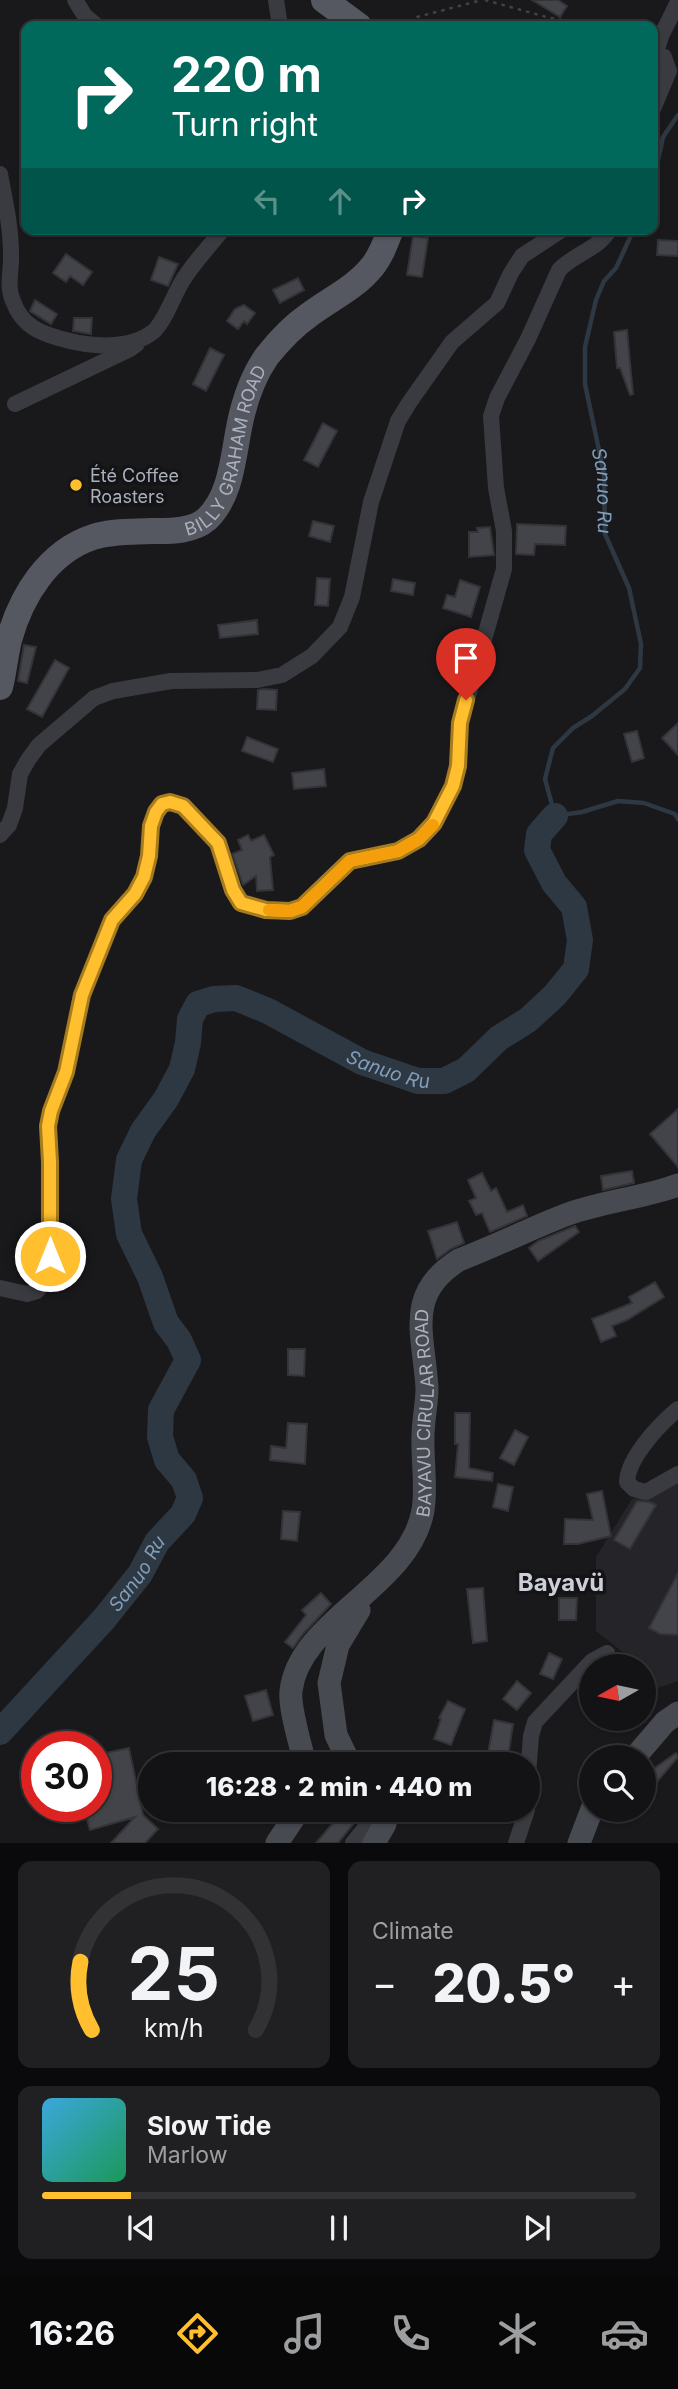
<!DOCTYPE html>
<html lang="en">
<head>
<meta charset="utf-8">
<style>
	body { margin:0; font-family:Inter,sans-serif; background:#202022; color:#f1f3f6; height:100vh; display:flex; flex-direction:column; font-size:26px; white-space:nowrap }
	* { box-sizing:border-box; margin:0 }
	p { font-size:23px; color:#9d9ea0 }
	.icon { flex:none; width:38px; height:38px; fill:none; stroke:currentColor; stroke-width:2; stroke-linecap:round; stroke-linejoin:round }
	.map { position:relative; height:1843px; overflow:hidden }
	.side { display:flex; flex-direction:column; gap:18px; padding:18px; background:#0a0a0c; flex:1 }
	.side>* { flex:none }
	.guide { position:absolute; left:21px; top:21px; width:637px; height:214px; border-radius:14px; box-shadow:0 2px 5px #0004,0 0 0 2px #323234; background:#00695c; color:#fff; overflow:hidden }
	.needle { width:46px; rotate:261deg }
	.controls { position:absolute; left:579px; top:1654px; display:grid; gap:14px }
	.controls a { display:grid; place-items:center; width:77px; height:77px; border-radius:50%; background:#131315; box-shadow:0 2px 5px #0004,0 0 0 2px #323234; font-size:35px }
	.speed { position:absolute; left:21px; top:1731px; display:flex; gap:14px; font-size:35px; font-weight:700; text-align:center }
	.speed>* { display:grid; place-content:center; width:91px; height:91px; border-radius:50%; background:#131315; box-shadow:0 2px 5px #0004,0 0 0 2px #323234; line-height:1 }
	.speed .limit { border:10px solid #d22; background:#fff; color:#111 }
	.pin { position:absolute; display:grid; place-items:center; width:60px; height:60px; color:#fff; margin:-72px -30px; border-radius:50% 50% 50% 0; rotate:-45deg; box-shadow:0 0 7px #0007 }
	.pin .icon { rotate:45deg }
	.me { position:absolute; width:77px; margin:-38px; rotate:0deg; stroke-linejoin:round; filter:drop-shadow(0 0 5px #0008) }
	.turn { display:flex; align-items:center; gap:24px; height:147px; padding:0 35px; font-size:32px }
	.turn .icon { width:91px; height:91px; stroke-width:2.5 }
	.turn b { display:block; font-size:49px; line-height:60px }
	.lanes { display:flex; align-items:center; height:66px; padding:0 35px; background:#0003; justify-content:center; gap:35px; direction:ltr }
	.lanes .off { opacity:.35 }
	.big { font-size:52px; font-weight:800; line-height:1.1 }
	.side .widget { flex:1; display:flex; flex-direction:column; justify-content:center; gap:10px; min-width:0; padding:0 24px; border-radius:14px; background:#202022 }
	.side .dial { align-items:center; gap:0 }
	.dial svg { height:182px; overflow:visible; fill:none; stroke:#323234; stroke-width:7; stroke-linecap:round; text-anchor:middle }
	.dial text { fill:#f1f3f6; stroke:none }
	.song { display:flex; align-items:center; gap:21px }
	.cover { width:84px; height:84px; border-radius:10px; background:linear-gradient(135deg,hsl(200 70% 55%),hsl(150 70% 35%)) }
	.played { height:7px; border-radius:4px; background:linear-gradient(90deg,#ffbf2e 15%,#323234 15%) }
	.keys { display:flex; justify-content:space-around; direction:ltr }
	.heat { display:flex; justify-content:space-between; align-items:center; font-size:38px; direction:ltr }
	.side .tiles { flex:1; display:grid; gap:18px; grid-template-columns:1fr 1fr }
	.widget:last-child { grid-column:span 2 }
	.trip { position:absolute; left:138px; top:1752px; width:402px; height:70px; border-radius:35px; background:#131315; box-shadow:0 2px 5px #0004,0 0 0 2px #323234; font-weight:800; line-height:70px; text-align:center }
	.dock { display:flex; height:112px; justify-content:space-around; align-items:center; background:#080808; color:#9d9ea0 }
	.dock .icon { width:49px; height:49px }
	.dock .current { color:#ffbf2e }
	.dock b { font-size:32px; color:#f1f3f6 }
	.map>svg:first-child { display:block }
</style>
</head>
<body>
<div class="map">
<svg width="678" height="1843" viewBox="0 0 678 1843">
	<rect width="100%" height="100%" fill="#19191c"/>
	<path fill="#252529" d="M 678,1480 L 678,1681 L 652,1690 L 644,1679 L 644,1666 L 635,1666 L 629,1657 L 596,1631 L 596,1557 L 632,1499 Z"/>
	<g fill="none" stroke-linecap="round" stroke-linejoin="round">
		<g stroke="#2e3842" stroke-width="4.5">
			<path d="M 653,183 L 663,137 L 678,115"/>
			<path id="s1" d="M 634,229 L 616,268 L 604,281 L 596,300 L 585,347 L 585,384 L 604,474 L 605,534 L 629,588 L 641,644 L 640,668 L 625,689 L 592,716 L 573,728 L 553,748 L 545,779 L 555,816 L 582,812 L 618,801 L 644,803 L 675,814 L 678,819"/>
		</g>
		<path stroke="#2e3842" stroke-width="26" id="s2" d="M 0,1732 L 104,1619 L 140,1574 L 157,1542 L 183,1514 L 190,1498 L 184,1480 L 167,1460 L 160,1437 L 161,1410 L 188,1360 L 179,1340 L 166,1323 L 150,1277 L 129,1234 L 124,1199 L 129,1160 L 143,1131 L 166,1099 L 182,1069 L 188,1043 L 190,1019 L 198,1004 L 214,999 L 236,998 L 268,1011 L 362,1062 L 418,1081 L 444,1081 L 466,1070 L 499,1038 L 528,1020 L 555,995 L 576,969 L 580,940 L 574,907 L 554,883 L 537,850 L 539,834 L 555,816"/>
	</g>
	<path fill="#434449" stroke="#333338" stroke-width="2" d="M 532,0 L 558,0 L 567,6 L 560,17 Z
		M 413,236 L 428,238 L 422,277 L 407,275 Z
		M 658,240 L 678,241 L 678,256 L 657,255 Z
		M 66,254 L 92,272 L 83,285 L 70,276 L 66,282 L 53,273 Z
		M 159,257 L 178,264 L 168,286 L 151,280 Z
		M 298,278 L 304,290 L 280,303 L 273,290 Z
		M 35,300 L 57,314 L 51,324 L 30,311 Z
		M 244,305 L 255,313 L 247,324 L 244,321 L 238,329 L 227,321 L 235,309 Z
		M 74,318 L 92,318 L 91,334 L 73,331 Z
		M 627,330 L 633,394 L 630,395 L 620,368 L 617,368 L 614,332 Z
		M 210,348 L 224,355 L 206,391 L 193,384 Z
		M 323,423 L 337,431 L 318,467 L 304,460 Z
		M 313,521 L 334,526 L 330,542 L 309,536 Z
		M 517,524 L 566,526 L 565,545 L 535,544 L 534,555 L 516,554 Z
		M 490,527 L 494,555 L 469,557 L 469,532 L 478,532 L 477,528 Z
		M 317,578 L 330,579 L 328,606 L 315,605 Z
		M 393,579 L 415,583 L 413,595 L 391,591 Z
		M 460,580 L 480,587 L 471,617 L 443,608 L 447,595 L 455,597 Z
		M 257,620 L 258,634 L 220,638 L 218,625 Z
		M 24,645 L 36,647 L 27,683 L 18,681 Z
		M 55,660 L 69,668 L 42,717 L 27,709 Z
		M 263,689 L 277,690 L 276,710 L 257,709 L 258,690 Z
		M 678,723 L 678,755 L 662,738 Z
		M 637,731 L 644,758 L 632,762 L 624,734 Z
		M 247,737 L 278,749 L 273,762 L 242,751 Z
		M 324,769 L 326,786 L 294,789 L 292,773 Z
		M 248,835 L 251,841 L 264,835 L 274,855 L 270,857 L 273,890 L 257,891 L 256,876 L 243,885 L 232,854 L 242,850 L 238,840 Z
		M 678,1109 L 678,1167 L 650,1134 Z
		M 632,1171 L 634,1183 L 603,1190 L 601,1176 Z
		M 482,1173 L 491,1191 L 496,1188 L 507,1212 L 523,1205 L 527,1216 L 490,1232 L 482,1213 L 476,1215 L 469,1201 L 476,1198 L 468,1180 Z
		M 457,1222 L 464,1243 L 451,1249 L 437,1259 L 428,1231 Z
		M 575,1226 L 579,1232 L 538,1261 L 529,1248 L 538,1241 Z
		M 655,1282 L 664,1297 L 627,1320 L 612,1326 L 616,1336 L 601,1342 L 592,1319 L 632,1303 L 629,1297 Z
		M 288,1349 L 305,1349 L 304,1376 L 288,1375 Z
		M 455,1413 L 470,1413 L 469,1468 L 493,1473 L 492,1481 L 455,1477 L 458,1444 L 455,1444 Z
		M 288,1423 L 307,1424 L 305,1464 L 270,1460 L 271,1446 L 286,1448 Z
		M 515,1430 L 528,1437 L 514,1465 L 500,1458 Z
		M 498,1484 L 513,1487 L 508,1511 L 493,1507 Z
		M 602,1491 L 611,1536 L 578,1544 L 564,1544 L 565,1519 L 593,1520 L 587,1494 Z
		M 637,1501 L 649,1502 L 656,1505 L 630,1549 L 614,1540 Z
		M 283,1511 L 300,1512 L 297,1541 L 281,1539 Z
		M 678,1573 L 678,1635 L 660,1634 L 649,1628 Z
		M 483,1588 L 487,1641 L 473,1643 L 467,1589 Z
		M 321,1593 L 331,1604 L 303,1634 L 293,1648 L 285,1642 L 306,1615 L 302,1610 Z
		M 559,1598 L 577,1598 L 576,1620 L 559,1620 Z
		M 549,1653 L 562,1659 L 553,1679 L 540,1674 Z
		M 517,1681 L 531,1693 L 517,1710 L 503,1699 Z
		M 266,1690 L 273,1715 L 253,1721 L 245,1696 Z
		M 448,1701 L 465,1709 L 451,1745 L 434,1739 L 441,1719 L 439,1718 Z
		M 494,1720 L 513,1724 L 507,1764 L 489,1764 L 489,1748 Z
		M 129,1748 L 143,1815 L 158,1829 L 145,1843 L 111,1843 L 135,1817 L 90,1830 L 84,1808 L 96,1806 L 100,1803 L 96,1784 L 96,1755 Z
		M 676,1753 L 678,1757 L 644,1797 L 644,1779 L 652,1770 Z
		M 344,1810 L 358,1818 L 338,1843 L 316,1843 Z"/>
	<g fill="none" stroke-linecap="round" stroke-linejoin="round">
		<path stroke="#404248" stroke-width="2.5" stroke-dasharray="3.5 5" stroke-linecap="butt" d="M 485,0 L 550,18 L 582,23 L 584,26
			M 402,26 L 417,17 L 482,0
			M 616,26 L 628,26"/>
		<path stroke="#3a3b41" stroke-width="16" d="M 75,0 L 85,16 L 97,26
			M 276,0 L 280,26
			M 653,61 L 662,34 L 678,2
			M 653,109 L 669,71 L 664,57 L 654,58
			M 0,174 C 5,201 11,227 11,254 C 12,271 6,285 13,301 C 22,327 42,334 66,340 C 92,347 131,350 154,331 C 165,321 174,294 183,280 C 194,262 210,246 223,229
			M 15,404 L 130,349 L 137,344
			M 0,835 L 9,825 L 15,808 L 20,774 L 28,760 L 39,745 L 94,698 L 113,691 L 171,681 L 257,680 L 282,675 L 312,656 L 340,627 L 352,597 L 371,502 L 398,421 L 409,403 L 452,342 L 497,303 L 511,273 L 522,256 L 563,229
			M 0,1288 L 27,1294 L 37,1291 L 45,1280 L 50,1257 L 50,1162 L 48,1126 L 51,1111 L 66,1072 L 81,995 L 112,920 L 135,894 L 144,877 L 148,856 L 151,826 L 156,812 L 161,804 L 170,802 L 183,805 L 218,843 L 233,890 L 241,903 L 266,910 L 290,911 L 302,907 L 350,861 L 398,851 L 419,840 L 434,823 L 453,786 L 459,766 L 460,724 L 504,569 L 504,531 L 496,488 L 491,416 L 497,398 L 528,339 L 559,270 C 574,254 599,249 610,229
			M 678,1409 C 660,1424 628,1457 627,1482 L 634,1489 L 646,1492 L 678,1474
			M 528,1774 L 531,1736 L 535,1722 L 592,1661 L 607,1653
			M 353,1843 L 365,1828 L 373,1810
			M 516,1843 L 527,1810"/>
		<g stroke="#484a52" stroke-width="23">
			<path d="M 635,1757 L 665,1722 L 678,1713"/>
			<path id="s3" d="M 305,1764 C 301,1746 289,1708 291,1691 C 299,1619 410,1587 423,1510 C 427,1486 422,1460 423,1436 C 423,1420 427,1404 427,1388 C 424,1335 404,1294 459,1260 C 496,1246 531,1228 568,1214 C 604,1201 642,1198 678,1185"/>
			<path d="M 350,1764 L 336,1735 L 329,1683 L 338,1645 L 359,1610"/>
			<path d="M 277,1843 L 299,1810"/>
			<path d="M 374,1843 L 385,1824 L 382,1812 L 379,1810"/>
			<path d="M 579,1843 L 592,1809"/>
		</g>
		<g stroke="#565861" stroke-width="26">
			<path d="M 324,0 L 359,26"/>
			<path id="s4" d="M 0,687 C 4,672 5,656 9,640 C 21,596 48,552 93,537 C 111,531 132,532 151,531 C 169,531 192,532 207,519 C 234,493 233,449 242,414 C 247,394 255,373 267,356 C 279,341 293,326 309,315 C 330,299 355,288 372,267 C 381,256 386,242 391,229"/>
		</g>
	</g>
	<g fill="none" stroke-linecap="round" stroke-linejoin="round">
		<defs>
			<path id="route" d="M 50,1256 L 50,1162 L 48,1126 L 51,1111 L 66,1072 L 82,995 L 112,920 L 135,894 L 144,877 L 149,856 L 151,826 L 156,812 L 162,804 L 170,802 L 183,806 L 218,843 L 233,890 L 241,903 L 266,910 L 290,911 L 302,907 L 350,861 L 398,851 L 419,839 L 434,823 L 453,786 L 458,766 L 460,723 L 466,700"/>
		</defs>
		<use href="#route" stroke="#a67c1e" stroke-width="18"/>
		<use href="#route" stroke="#ffbf2e" stroke-width="12"/>
		<path stroke="#f59e0b" stroke-width="12" d="M 269,910 L 290,911 L 302,907 L 350,861 L 398,851 L 419,839 L 433,825"/>
	</g>
	<circle fill="#ffbf2e" stroke="#141417" stroke-width="2.5" cx="76" cy="485" r="7"/>
	<g text-anchor="middle" dominant-baseline="central" stroke-width="7" stroke-linejoin="round" paint-order="stroke">
		<g font-size="18" fill="#abb0bd" stroke="#141417">
			<text stroke="none"><textPath href="#s4" startOffset="373">BILLY GRAHAM ROAD</textPath></text>
			<text stroke="none"><textPath href="#s3" startOffset="401">BAYAVU CIRULAR ROAD</textPath></text>
		</g>
		<g font-size="18" fill="#abb0bd" stroke="#141417" text-anchor="start">
			<text x="90" y="475">Été Coffee<tspan x="90" dy="21">Roasters</tspan></text>
		</g>
		<g font-size="19" font-style="italic" fill="#809dba" stroke="#141417">
			<text stroke="none"><textPath href="#s1" startOffset="275">Sanuo Ru</textPath></text>
			<text stroke="none"><textPath href="#s2" startOffset="1052">Sanuo Ru</textPath></text>
			<text stroke="none"><textPath href="#s2" startOffset="210">Sanuo Ru</textPath></text>
		</g>
		<g font-size="24" font-weight="bold" fill="#cccfd8" stroke="#141417">
			<text x="561" y="1582">Bayavü</text>
		</g>
	</g>
</svg>
<div class="controls">
<a><svg class="needle" viewBox="-14 -14 28 28"><path d="M0-13l5 13h-10z" fill="#e53935"/><path d="M0 13l5-13h-10z" fill="#9d9ea0"/></svg></a>
<a><svg class="icon" aria-label="search" viewBox="0 0 24 24"><circle cx="10" cy="10" r="6"/><path d="M15 15l6 6"/></svg></a>
</div>
<div class="speed"><div class="limit">30</div></div>
<div class="pin" style="left:466px;top:700px;background:#d93025"><svg class="icon" aria-label="arrive" viewBox="0 0 24 24"><path d="M6 21V4h12l-3 4 3 4H6"/></svg></div>
<svg class="me" style="left:50px;top:1256px" viewBox="-20 -20 40 40"><circle r="17" fill="#ffbf2e" stroke="#fff" stroke-width="3"/><path d="M0-11L8 9 0 5-8 9z" fill="#fff"/></svg>
<div class="trip">16:28 · 2 min · 440 m</div>
<div class="guide">
<div class="turn"><svg class="icon" aria-label="right" viewBox="0 0 24 24"><path d="M7 20v-9h11M14 6l5 5-5 5"/></svg><div><b>220 m</b>Turn right</div></div>
<div class="lanes"><svg class="icon off" aria-label="left" viewBox="0 0 24 24"><path d="M17 20v-9H6M10 6l-5 5 5 5"/></svg><svg class="icon off" aria-label="ahead" viewBox="0 0 24 24"><path d="M12 20V5M6 11l6-6 6 6"/></svg><svg class="icon" aria-label="right" viewBox="0 0 24 24"><path d="M7 20v-9h11M14 6l5 5-5 5"/></svg></div>
</div>
</div>
<section class="side">
<div class="tiles">
<div class="widget dial"><svg viewBox="0 0 100 80">
<path d="M14 69A42 42 0 1 1 86 69"/>
<path d="M14 69A42 42 0 0 1 9 39" stroke="#ffbf2e"/>
<text x="50" y="56" font-size="32" font-weight="700">25</text>
<text x="50" y="72" font-size="11">km/h</text>
</svg></div>
<div class="widget"><p>Climate</p>
<div class="heat"><a>−</a><b class="big">20.5°</b><a>+</a></div>
</div>
<div class="widget">
<div class="song"><i class="cover"></i><div><b>Slow Tide</b><p>Marlow</p></div></div>
<div class="played"></div>
<div class="keys"><svg class="icon" aria-label="previous" viewBox="0 0 24 24"><path d="M18 5L8 12l10 7zM5 5v14"/></svg><svg class="icon" aria-label="pause" viewBox="0 0 24 24"><path d="M8 5v14M16 5v14"/></svg><svg class="icon" aria-label="next" viewBox="0 0 24 24"><path d="M6 5l10 7-10 7zM19 5v14"/></svg></div>
</div>
</div>
</section>
<nav class="dock">
<b>16:26</b>
<svg class="icon current" aria-label="directions" viewBox="0 0 24 24"><path d="M12 3l9 9-9 9-9-9zM9 14v-3h6M13 9l2 2-2 2"/></svg>
<svg class="icon" aria-label="music" viewBox="0 0 24 24"><path d="M9 18V5l10-2v13"/><circle cx="6" cy="18" r="3"/><circle cx="16" cy="16" r="3"/></svg>
<svg class="icon" aria-label="phone" viewBox="0 0 24 24"><path d="M5 4h4l2 5-3 2q2 4 5 5l2-3 5 2v4C11 20 4 13 5 4z"/></svg>
<svg class="icon" aria-label="climate" viewBox="0 0 24 24"><path d="M12 3v18M4 7l16 10M4 17L20 7"/></svg>
<svg class="icon" aria-label="car" viewBox="0 0 24 24"><path d="M5 17H2v-5l4-1 3-4h7l3 4 3 1v5h-3M9 17h6M6 11h13"/><circle cx="7" cy="17" r="2"/><circle cx="17" cy="17" r="2"/></svg>
</nav>
</body>
</html>
